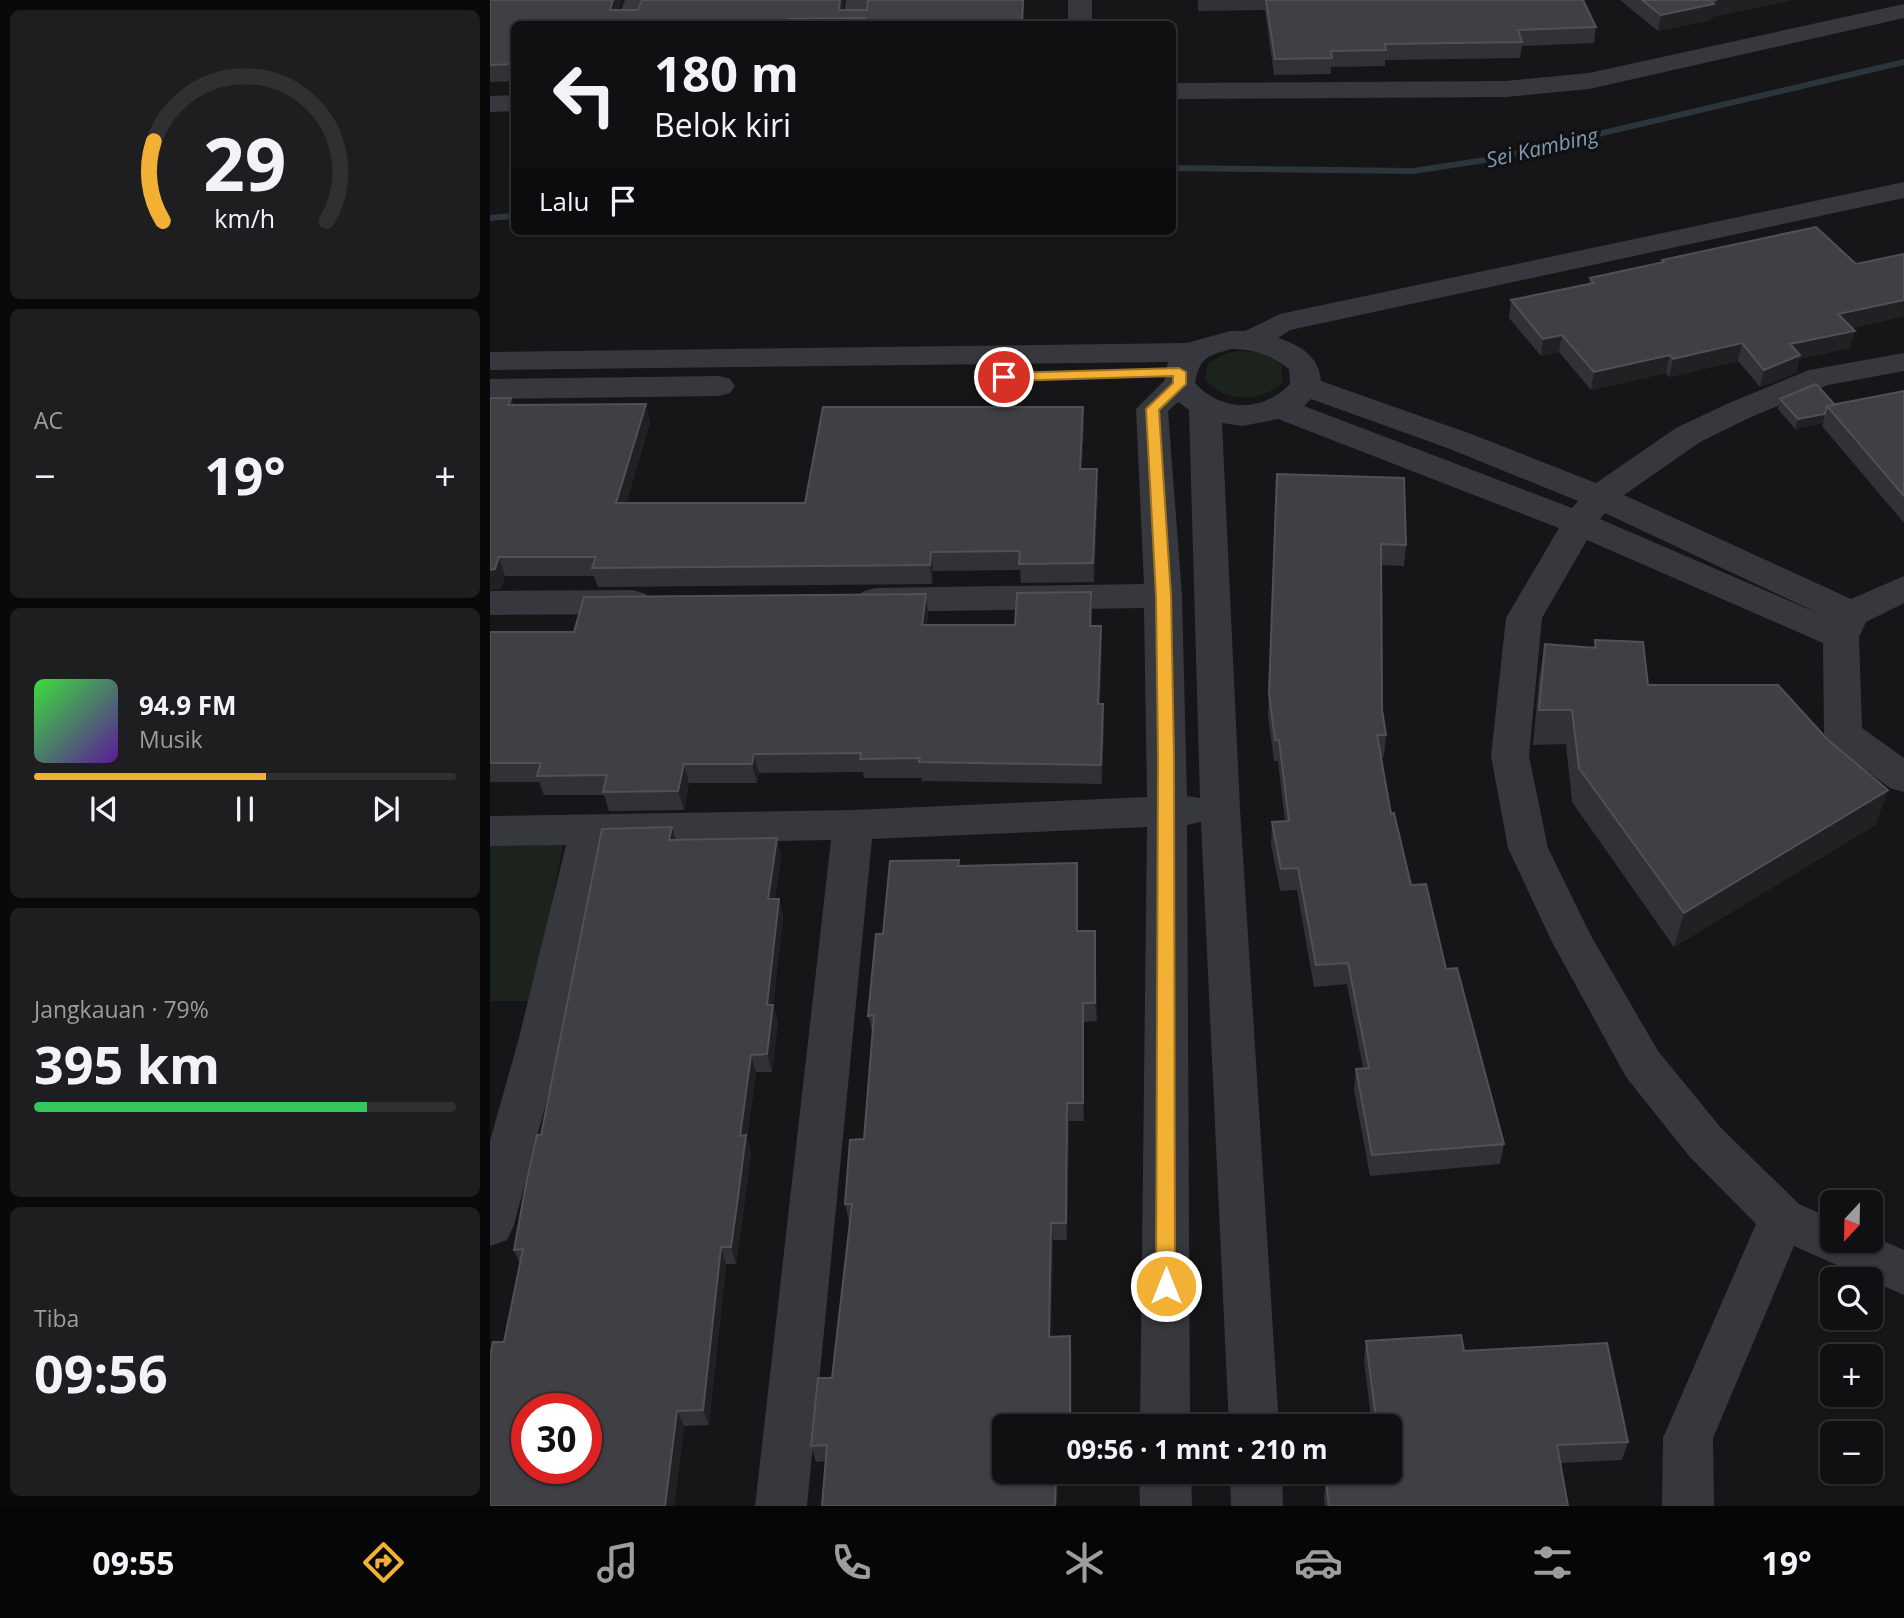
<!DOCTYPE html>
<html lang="id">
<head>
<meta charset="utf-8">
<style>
	body { margin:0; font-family:"Open Sans",sans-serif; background:#1e1e20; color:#f1f3f6; height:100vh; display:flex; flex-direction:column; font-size:26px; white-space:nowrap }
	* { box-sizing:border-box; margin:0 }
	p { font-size:23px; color:#9c9d9f }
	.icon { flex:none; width:38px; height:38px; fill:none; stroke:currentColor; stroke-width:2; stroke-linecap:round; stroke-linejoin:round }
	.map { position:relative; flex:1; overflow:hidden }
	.panel { display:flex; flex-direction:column; gap:10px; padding:10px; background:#09090a; width:490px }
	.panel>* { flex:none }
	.hud { position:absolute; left:21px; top:21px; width:665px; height:214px; border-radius:10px; box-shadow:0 2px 5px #0004,0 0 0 2px #303032; background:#101012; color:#f1f3f6; overflow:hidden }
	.needle { width:46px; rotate:202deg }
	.controls { position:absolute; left:1330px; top:1190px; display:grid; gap:14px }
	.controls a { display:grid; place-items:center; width:63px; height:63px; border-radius:10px; background:#101012; box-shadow:0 2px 5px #0004,0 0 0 2px #303032; font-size:35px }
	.speed { position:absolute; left:21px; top:1393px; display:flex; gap:14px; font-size:35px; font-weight:700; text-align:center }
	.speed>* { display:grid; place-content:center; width:91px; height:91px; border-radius:50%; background:#101012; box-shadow:0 2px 5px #0004,0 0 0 2px #303032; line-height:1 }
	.speed .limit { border:10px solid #d22; background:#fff; color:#111 }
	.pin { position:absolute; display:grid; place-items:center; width:60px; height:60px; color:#fff; margin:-30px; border:4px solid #fff; border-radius:50%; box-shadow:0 2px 7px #0007 }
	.me { position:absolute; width:77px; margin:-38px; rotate:0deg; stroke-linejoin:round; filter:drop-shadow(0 0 5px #0008) }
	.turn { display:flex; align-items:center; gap:24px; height:147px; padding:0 28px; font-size:32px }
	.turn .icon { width:91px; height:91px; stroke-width:2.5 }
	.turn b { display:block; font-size:49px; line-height:60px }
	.then { display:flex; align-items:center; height:66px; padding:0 28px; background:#0003; gap:14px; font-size:26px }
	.big { font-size:52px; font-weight:700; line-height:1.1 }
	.panel .widget { flex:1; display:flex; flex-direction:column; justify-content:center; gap:10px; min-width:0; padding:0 24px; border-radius:10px; background:#1e1e20 }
	.panel .dial { align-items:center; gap:0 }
	.dial svg { height:182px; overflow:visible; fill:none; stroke:#303032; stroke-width:7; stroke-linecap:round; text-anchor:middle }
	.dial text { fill:#f1f3f6; stroke:none }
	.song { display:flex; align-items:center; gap:21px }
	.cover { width:84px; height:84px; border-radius:10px; background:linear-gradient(135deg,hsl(120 70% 55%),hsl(270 70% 35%)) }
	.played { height:7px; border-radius:4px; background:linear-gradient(90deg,#f2b134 55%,#303032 55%) }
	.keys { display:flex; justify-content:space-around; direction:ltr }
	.heat { display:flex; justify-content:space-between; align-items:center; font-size:38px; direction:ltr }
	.charge { height:10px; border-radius:5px; background:linear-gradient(90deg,#34c759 79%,#303032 0) }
	.trip { position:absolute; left:502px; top:1414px; width:410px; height:70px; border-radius:10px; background:#101012; box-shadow:0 2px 5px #0004,0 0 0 2px #303032; font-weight:700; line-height:70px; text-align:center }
	.dock { display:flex; height:112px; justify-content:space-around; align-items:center; background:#060607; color:#9c9d9f }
	.dock .icon { width:49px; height:49px }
	.dock .selected { color:#f2b134 }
	.dock b { font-size:32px; color:#f1f3f6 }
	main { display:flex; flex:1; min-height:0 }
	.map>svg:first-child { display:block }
</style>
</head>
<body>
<main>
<section class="panel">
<div class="widget dial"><svg viewBox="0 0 100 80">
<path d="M14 69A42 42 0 1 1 86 69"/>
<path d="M14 69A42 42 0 0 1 10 34" stroke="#f2b134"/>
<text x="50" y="56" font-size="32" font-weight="700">29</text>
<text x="50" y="72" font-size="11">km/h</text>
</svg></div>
<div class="widget"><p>AC</p>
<div class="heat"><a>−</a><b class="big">19°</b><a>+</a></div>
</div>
<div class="widget">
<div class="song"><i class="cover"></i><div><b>94.9 FM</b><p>Musik</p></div></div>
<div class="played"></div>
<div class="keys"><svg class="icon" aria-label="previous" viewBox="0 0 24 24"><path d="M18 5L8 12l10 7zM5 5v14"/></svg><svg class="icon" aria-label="pause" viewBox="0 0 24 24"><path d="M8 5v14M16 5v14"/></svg><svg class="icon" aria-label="next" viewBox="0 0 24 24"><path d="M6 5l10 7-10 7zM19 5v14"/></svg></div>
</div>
<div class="widget"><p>Jangkauan · 79%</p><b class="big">395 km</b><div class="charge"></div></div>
<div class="widget"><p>Tiba</p><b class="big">09:56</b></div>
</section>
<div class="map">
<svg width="1414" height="1506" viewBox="0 0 1414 1506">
	<rect width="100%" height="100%" fill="#161618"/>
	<path fill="#1c231d" d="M 750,351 C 767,352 780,354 792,366 L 793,382 C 772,403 733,403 715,379 L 718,363 L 737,353 Z
		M 74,838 L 43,1001 L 0,1001 L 0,840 Z"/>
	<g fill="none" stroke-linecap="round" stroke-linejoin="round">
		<path fill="#2c353c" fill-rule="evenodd" d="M 1414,59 L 1414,65 L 1002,162 L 923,174 L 682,171 L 682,165 L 923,168 L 1002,156 Z
			M 24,213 L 24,219 L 0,221 L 0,215 Z"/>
		<path fill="#37383d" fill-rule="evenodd" d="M 135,0 L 159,0 L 150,24 L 125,24 Z
			M 356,0 L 380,0 L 377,24 L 353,24 Z
			M 578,0 L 602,0 L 602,24 L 578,24 Z
			M 1414,4 L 1414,18 L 1099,89 L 1016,97 L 682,99 L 682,83 L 1016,81 L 1099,73 Z
			M 24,95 L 24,111 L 0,112 L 0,96 Z
			M 1414,182 L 1414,198 L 800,330 L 788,338 C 810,345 829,356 831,381 L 984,435 L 1106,483 L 1186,428 L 1239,403 L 1319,370 L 1414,353 L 1414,371 L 1338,385 L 1261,417 L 1210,442 L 1134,495 L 1361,599 L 1414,576 L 1414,603 L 1376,622 L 1369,637 L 1372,728 L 1414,758 L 1414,792 L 1400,788 L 1340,744 L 1334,734 L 1333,643 L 1097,540 L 1052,618 L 1039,756 L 1058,848 L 1100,934 L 1168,1051 L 1231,1128 L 1309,1204 L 1342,1219 L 1342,1241 L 1381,1241 L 1381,1236 L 1414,1250 L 1414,1295 L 1304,1246 L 1223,1438 L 1224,1506 L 1172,1506 L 1173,1438 L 1266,1224 L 1199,1156 L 1136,1077 L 1061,940 L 1018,848 L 1001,756 L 1016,618 L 1069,528 L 788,419 L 752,426 L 732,423 L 750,809 L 789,1426 L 739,1426 L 711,822 L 697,825 L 700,1426 L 650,1426 L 657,827 L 382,839 L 317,1506 L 265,1506 L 341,840 L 116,844 L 73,1038 L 24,1225 L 17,1240 L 0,1246 L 0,1141 L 29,1038 L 76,845 L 0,846 L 0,816 L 363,810 L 657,797 L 654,608 L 385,612 L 372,608 L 367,600 L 372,592 L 385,588 L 654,584 L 646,409 L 674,381 L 678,362 L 0,370 L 0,352 L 697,343 L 740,331 L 755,331 L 790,314 ZM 741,349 C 764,349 780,355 799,369 L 800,384 C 772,413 732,412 705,383 C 710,357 717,356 741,349 ZM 821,399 L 960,449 L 1088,501 L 1082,508 L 814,406 ZM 688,402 L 699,410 L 710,798 L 697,796 L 692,596 L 678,411 ZM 1115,513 L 1332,615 L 1110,519 Z
			M 229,376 L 240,379 L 245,386 L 240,393 L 229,396 L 0,399 L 0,379 Z
			M 143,590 L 156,594 L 161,602 L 156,610 L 143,614 L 0,615 L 0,591 Z
			M 649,1472 L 701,1472 L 702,1506 L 650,1506 Z
			M 740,1472 L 792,1472 L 793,1506 L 741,1506 Z"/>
	</g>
	<path fill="#323236" d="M 0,0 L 129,10 L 148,10 L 152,0 L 354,0 L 353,10 L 377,10 L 378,0 L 534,0 L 533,24 L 24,24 L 24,81 L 0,82 Z
		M 708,0 L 1093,0 L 1106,27 L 1104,43 L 1032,46 L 1030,58 L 895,60 L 895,66 L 841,67 L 841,74 L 784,75 L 775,10 L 708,11 Z
		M 1130,0 L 1302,0 L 1222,17 L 1221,20 L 1168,31 Z
		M 1414,254 L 1414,316 L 1362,328 L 1360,348 L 1309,359 L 1306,373 L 1270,387 L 1248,361 L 1179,377 L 1176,373 L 1101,390 L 1069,352 L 1051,356 L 1019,318 L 1021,300 L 1099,284 L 1100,278 L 1171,263 L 1172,260 L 1366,264 Z
		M 1414,391 L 1414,523 L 1332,426 L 1333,423 L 1305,429 L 1288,409 L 1290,399 L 1345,405 Z
		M 21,398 L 23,404 L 160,423 L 136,503 L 315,503 L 594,426 L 592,469 L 608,488 L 604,582 L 531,583 L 530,570 L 443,571 L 442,584 L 108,587 L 104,576 L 15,576 L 11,588 L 0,590 Z
		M 787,474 L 916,545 L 914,566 L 891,565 L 892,710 L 896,735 L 894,757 L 891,757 L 901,814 L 921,885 L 956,969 L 1014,1144 L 1010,1164 L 880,1176 L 864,1090 L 866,1069 L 873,1068 L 857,984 L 824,987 L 807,890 L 790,891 L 781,844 L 782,822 L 795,822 L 788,761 L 784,761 L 778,715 Z
		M 436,594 L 438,613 L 437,625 L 525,625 L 602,611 L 602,626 L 611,626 L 612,645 L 610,704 L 613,704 L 614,723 L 612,784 L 432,781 L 432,778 L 374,778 L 373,772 L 269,773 L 267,783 L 199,783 L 194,810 L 119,811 L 114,795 L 54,795 L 49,782 L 0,782 L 0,632 L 84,632 Z
		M 1105,640 L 1158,685 L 1338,740 L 1398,790 L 1385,825 L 1184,947 L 1082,802 L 1076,744 L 1043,745 L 1049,679 L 1055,644 L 1103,648 Z
		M 287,838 L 291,856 L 285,899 L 289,899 L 293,917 L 283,1005 L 288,1022 L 282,1072 L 266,1072 L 257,1138 L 261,1153 L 253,1214 L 246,1264 L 236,1264 L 219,1425 L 194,1426 L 184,1506 L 0,1506 L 14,1342 L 30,1264 L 24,1250 L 51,1135 L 185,840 Z
		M 587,863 L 588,931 L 605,931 L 607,1021 L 594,1022 L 594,1121 L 579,1121 L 577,1240 L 563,1240 L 561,1337 L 582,1353 L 514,1426 L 568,1472 L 567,1506 L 332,1506 L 336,1461 L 326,1462 L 321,1446 L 342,1378 L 360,1221 L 359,1221 L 355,1204 L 374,1139 L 383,1034 L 378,1016 L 393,934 L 469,866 Z
		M 876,1341 L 974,1351 L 1138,1442 L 1132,1460 L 1070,1463 L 1078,1506 L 835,1506 L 834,1498 L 836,1480 L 889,1477 L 888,1472 L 900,1472 L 900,1426 L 882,1426 L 874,1360 Z"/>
	<path fill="#212124" d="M 123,0 L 132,0 L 124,24 L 120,10 Z
		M 350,0 L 354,0 L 352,18 L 349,10 Z
		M 533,0 L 534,0 L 533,24 L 532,24 Z
		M 1227,0 L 1302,0 L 1222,17 L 1221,20 L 1168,31 L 1171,15 Z
		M 1414,300 L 1414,316 L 1344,332 L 1348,314 Z
		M 1365,331 L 1360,348 L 1309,359 L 1306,373 L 1270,387 L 1274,370 L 1300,344 Z
		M 1072,335 L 1069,352 L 1051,356 L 1053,339 Z
		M 1252,343 L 1248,361 L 1179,377 L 1183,359 Z
		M 1180,355 L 1176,373 L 1101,390 L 1104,372 Z
		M 156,404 L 160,423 L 131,522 L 126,503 Z
		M 593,407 L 594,426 L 591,488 L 590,469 Z
		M 1335,414 L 1333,423 L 1305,429 L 1308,419 Z
		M 607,469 L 608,488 L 604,582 L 603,563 Z
		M 441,552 L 443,571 L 442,584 L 440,565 Z
		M 9,557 L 15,576 L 11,588 L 0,590 L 0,570 Z
		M 601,592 L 602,611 L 601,645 L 600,626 Z
		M 436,594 L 438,613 L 435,644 L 432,625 Z
		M 611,626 L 612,645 L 609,724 L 608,704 Z
		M 613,704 L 614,723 L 612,784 L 611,765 Z
		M 264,754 L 269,773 L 267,783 L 262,764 Z
		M 194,764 L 199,783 L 194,810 L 188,791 Z
		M 1398,790 L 1385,825 L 1184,947 L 1194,913 Z
		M 182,827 L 187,845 L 179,840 Z
		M 287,838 L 291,856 L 283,917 L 278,899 Z
		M 587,863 L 588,882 L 588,949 L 587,931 Z
		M 289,899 L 293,917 L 283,1005 L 288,1022 L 282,1072 L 277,1054 L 277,1005 Z
		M 605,931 L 606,949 L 607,1021 L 605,1003 Z
		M 593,1003 L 594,1022 L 594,1121 L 593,1103 Z
		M 261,1055 L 266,1072 L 257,1138 L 261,1153 L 246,1264 L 241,1247 L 250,1136 Z
		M 577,1103 L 579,1121 L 577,1240 L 576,1223 Z
		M 561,1223 L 563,1240 L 561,1353 L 559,1337 Z
		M 231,1247 L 236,1264 L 219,1425 L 213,1410 Z
		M 580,1336 L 582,1353 L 582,1426 L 580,1426 Z
		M 187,1411 L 194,1426 L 184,1506 L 175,1506 Z
		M 566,1472 L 568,1472 L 567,1506 L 565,1506 Z"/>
	<path fill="#3f3f44" stroke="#4f5156" stroke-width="2" fill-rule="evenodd" d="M 0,0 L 123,0 L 120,10 L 148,10 L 152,0 L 350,0 L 349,10 L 377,10 L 378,0 L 533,0 L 532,24 L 378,24 L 379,21 L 375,21 L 375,18 L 298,19 L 297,24 L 24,24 L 24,64 L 0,65 Z
		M 776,0 L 1093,0 L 1106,27 L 1028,30 L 1032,42 L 895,44 L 896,50 L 841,51 L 842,58 L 785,59 Z
		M 1152,0 L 1227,0 L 1221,1 L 1224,4 L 1171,15 Z
		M 1326,227 L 1366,264 L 1414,254 L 1414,300 L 1348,314 L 1365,331 L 1300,344 L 1310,355 L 1274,370 L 1252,343 L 1183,359 L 1180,355 L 1104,372 L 1072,335 L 1053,339 L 1021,300 L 1104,283 L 1100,278 L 1174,262 L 1172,260 Z
		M 1326,384 L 1345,405 L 1337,406 L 1335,414 L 1308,419 L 1290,399 Z
		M 1414,391 L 1414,496 L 1337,406 Z
		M 0,398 L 21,398 L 18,405 L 156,404 L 126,503 L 315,503 L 333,407 L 593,407 L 590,469 L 607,469 L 603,563 L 529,564 L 530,551 L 441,552 L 440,565 L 102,568 L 106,557 L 9,557 L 5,569 L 0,570 Z
		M 787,474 L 914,478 L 916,545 L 891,544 L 892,710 L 896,735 L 887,735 L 901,814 L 904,813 L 921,885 L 936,884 L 956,969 L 967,968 L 1014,1144 L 882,1155 L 866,1069 L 879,1068 L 858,963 L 826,965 L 808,868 L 791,869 L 782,822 L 799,821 L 789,740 L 785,740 L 779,693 Z
		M 601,592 L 600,626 L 611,626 L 608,704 L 613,704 L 611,765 L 429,762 L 430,758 L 370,759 L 371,753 L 264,754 L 262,764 L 194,764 L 188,791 L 113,792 L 117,775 L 47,776 L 51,763 L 0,763 L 0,632 L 84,632 L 94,597 L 436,594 L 432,625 L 525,625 L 527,593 Z
		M 1105,640 L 1153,642 L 1158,685 L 1288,685 L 1338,740 L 1398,790 L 1194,913 L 1089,768 L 1082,710 L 1049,710 L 1055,644 L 1106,648 Z
		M 182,827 L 179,840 L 287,838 L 278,899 L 289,899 L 277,1005 L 283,1005 L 277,1054 L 261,1055 L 250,1136 L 256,1135 L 248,1197 L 241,1247 L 231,1247 L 213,1410 L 187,1411 L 175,1506 L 0,1506 L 0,1357 L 3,1342 L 14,1342 L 33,1249 L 24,1250 L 36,1184 L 47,1135 L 51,1135 L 112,829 ZM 37,1409 L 96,1409 L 96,1468 L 37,1468 Z
		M 469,860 L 468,866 L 587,863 L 587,931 L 605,931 L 605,1003 L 593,1003 L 593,1103 L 577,1103 L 576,1223 L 561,1223 L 559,1337 L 580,1336 L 580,1426 L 514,1426 L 514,1472 L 566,1472 L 565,1506 L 332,1506 L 337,1445 L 321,1446 L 328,1378 L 342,1378 L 362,1204 L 355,1204 L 360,1140 L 374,1139 L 384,1015 L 378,1016 L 386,934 L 393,934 L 400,861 Z
		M 971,1335 L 974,1351 L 1117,1343 L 1138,1442 L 1067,1445 L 1078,1506 L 839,1506 L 836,1480 L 894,1477 L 893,1472 L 900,1472 L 900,1426 L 887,1426 L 876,1341 Z"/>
	<path fill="#f2b134" stroke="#9d7322" stroke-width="2" d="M 689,368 L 696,372 L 696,384 L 669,410 L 681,596 L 684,757 L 685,1286 L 683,1293 L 676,1295 L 668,1293 L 666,1286 L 668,757 L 666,596 L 656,409 L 683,383 L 683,376 L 514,381 L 508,377 L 514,373 Z"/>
	<g text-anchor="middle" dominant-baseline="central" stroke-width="7" stroke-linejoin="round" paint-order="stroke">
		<g font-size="21" font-style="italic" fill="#7f9bb3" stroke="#111113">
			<text transform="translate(1052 147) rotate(-13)">Sei Kambing</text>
		</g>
	</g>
</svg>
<div class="controls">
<a><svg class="needle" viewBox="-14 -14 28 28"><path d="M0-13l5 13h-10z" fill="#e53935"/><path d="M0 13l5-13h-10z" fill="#9c9d9f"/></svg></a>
<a><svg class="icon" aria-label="search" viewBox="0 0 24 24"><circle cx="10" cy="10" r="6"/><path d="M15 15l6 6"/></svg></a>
<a>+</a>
<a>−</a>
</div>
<div class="speed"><div class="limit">30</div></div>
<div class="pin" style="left:514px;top:377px;background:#d93025"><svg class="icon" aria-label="arrive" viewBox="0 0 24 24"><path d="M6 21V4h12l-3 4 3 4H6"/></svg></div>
<svg class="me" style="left:676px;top:1286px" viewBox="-20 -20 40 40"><circle r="17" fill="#f2b134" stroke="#fff" stroke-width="3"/><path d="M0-11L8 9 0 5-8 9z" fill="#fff"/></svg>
<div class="trip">09:56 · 1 mnt · 210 m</div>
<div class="hud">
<div class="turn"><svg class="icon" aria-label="left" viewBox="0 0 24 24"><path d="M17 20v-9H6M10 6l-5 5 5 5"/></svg><div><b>180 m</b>Belok kiri</div></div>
<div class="then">Lalu<svg class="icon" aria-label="arrive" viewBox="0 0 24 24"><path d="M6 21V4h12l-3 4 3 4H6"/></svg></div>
</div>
</div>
</main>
<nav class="dock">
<b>09:55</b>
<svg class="icon selected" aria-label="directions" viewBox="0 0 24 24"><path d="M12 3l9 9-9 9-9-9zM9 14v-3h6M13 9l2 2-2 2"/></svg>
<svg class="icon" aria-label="music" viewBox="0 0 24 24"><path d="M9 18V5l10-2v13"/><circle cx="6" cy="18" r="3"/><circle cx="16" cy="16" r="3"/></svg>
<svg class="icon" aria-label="phone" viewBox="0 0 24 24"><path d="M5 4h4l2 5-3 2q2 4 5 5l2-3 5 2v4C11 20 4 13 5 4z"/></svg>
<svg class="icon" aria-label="climate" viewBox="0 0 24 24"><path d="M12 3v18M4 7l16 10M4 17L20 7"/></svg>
<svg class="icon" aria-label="car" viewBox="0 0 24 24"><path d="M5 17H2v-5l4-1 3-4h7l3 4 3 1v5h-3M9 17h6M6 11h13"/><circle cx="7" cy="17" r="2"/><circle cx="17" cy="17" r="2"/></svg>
<svg class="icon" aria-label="filters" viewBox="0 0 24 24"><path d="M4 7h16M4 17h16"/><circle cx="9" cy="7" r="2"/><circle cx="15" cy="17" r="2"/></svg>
<b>19°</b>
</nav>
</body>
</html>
